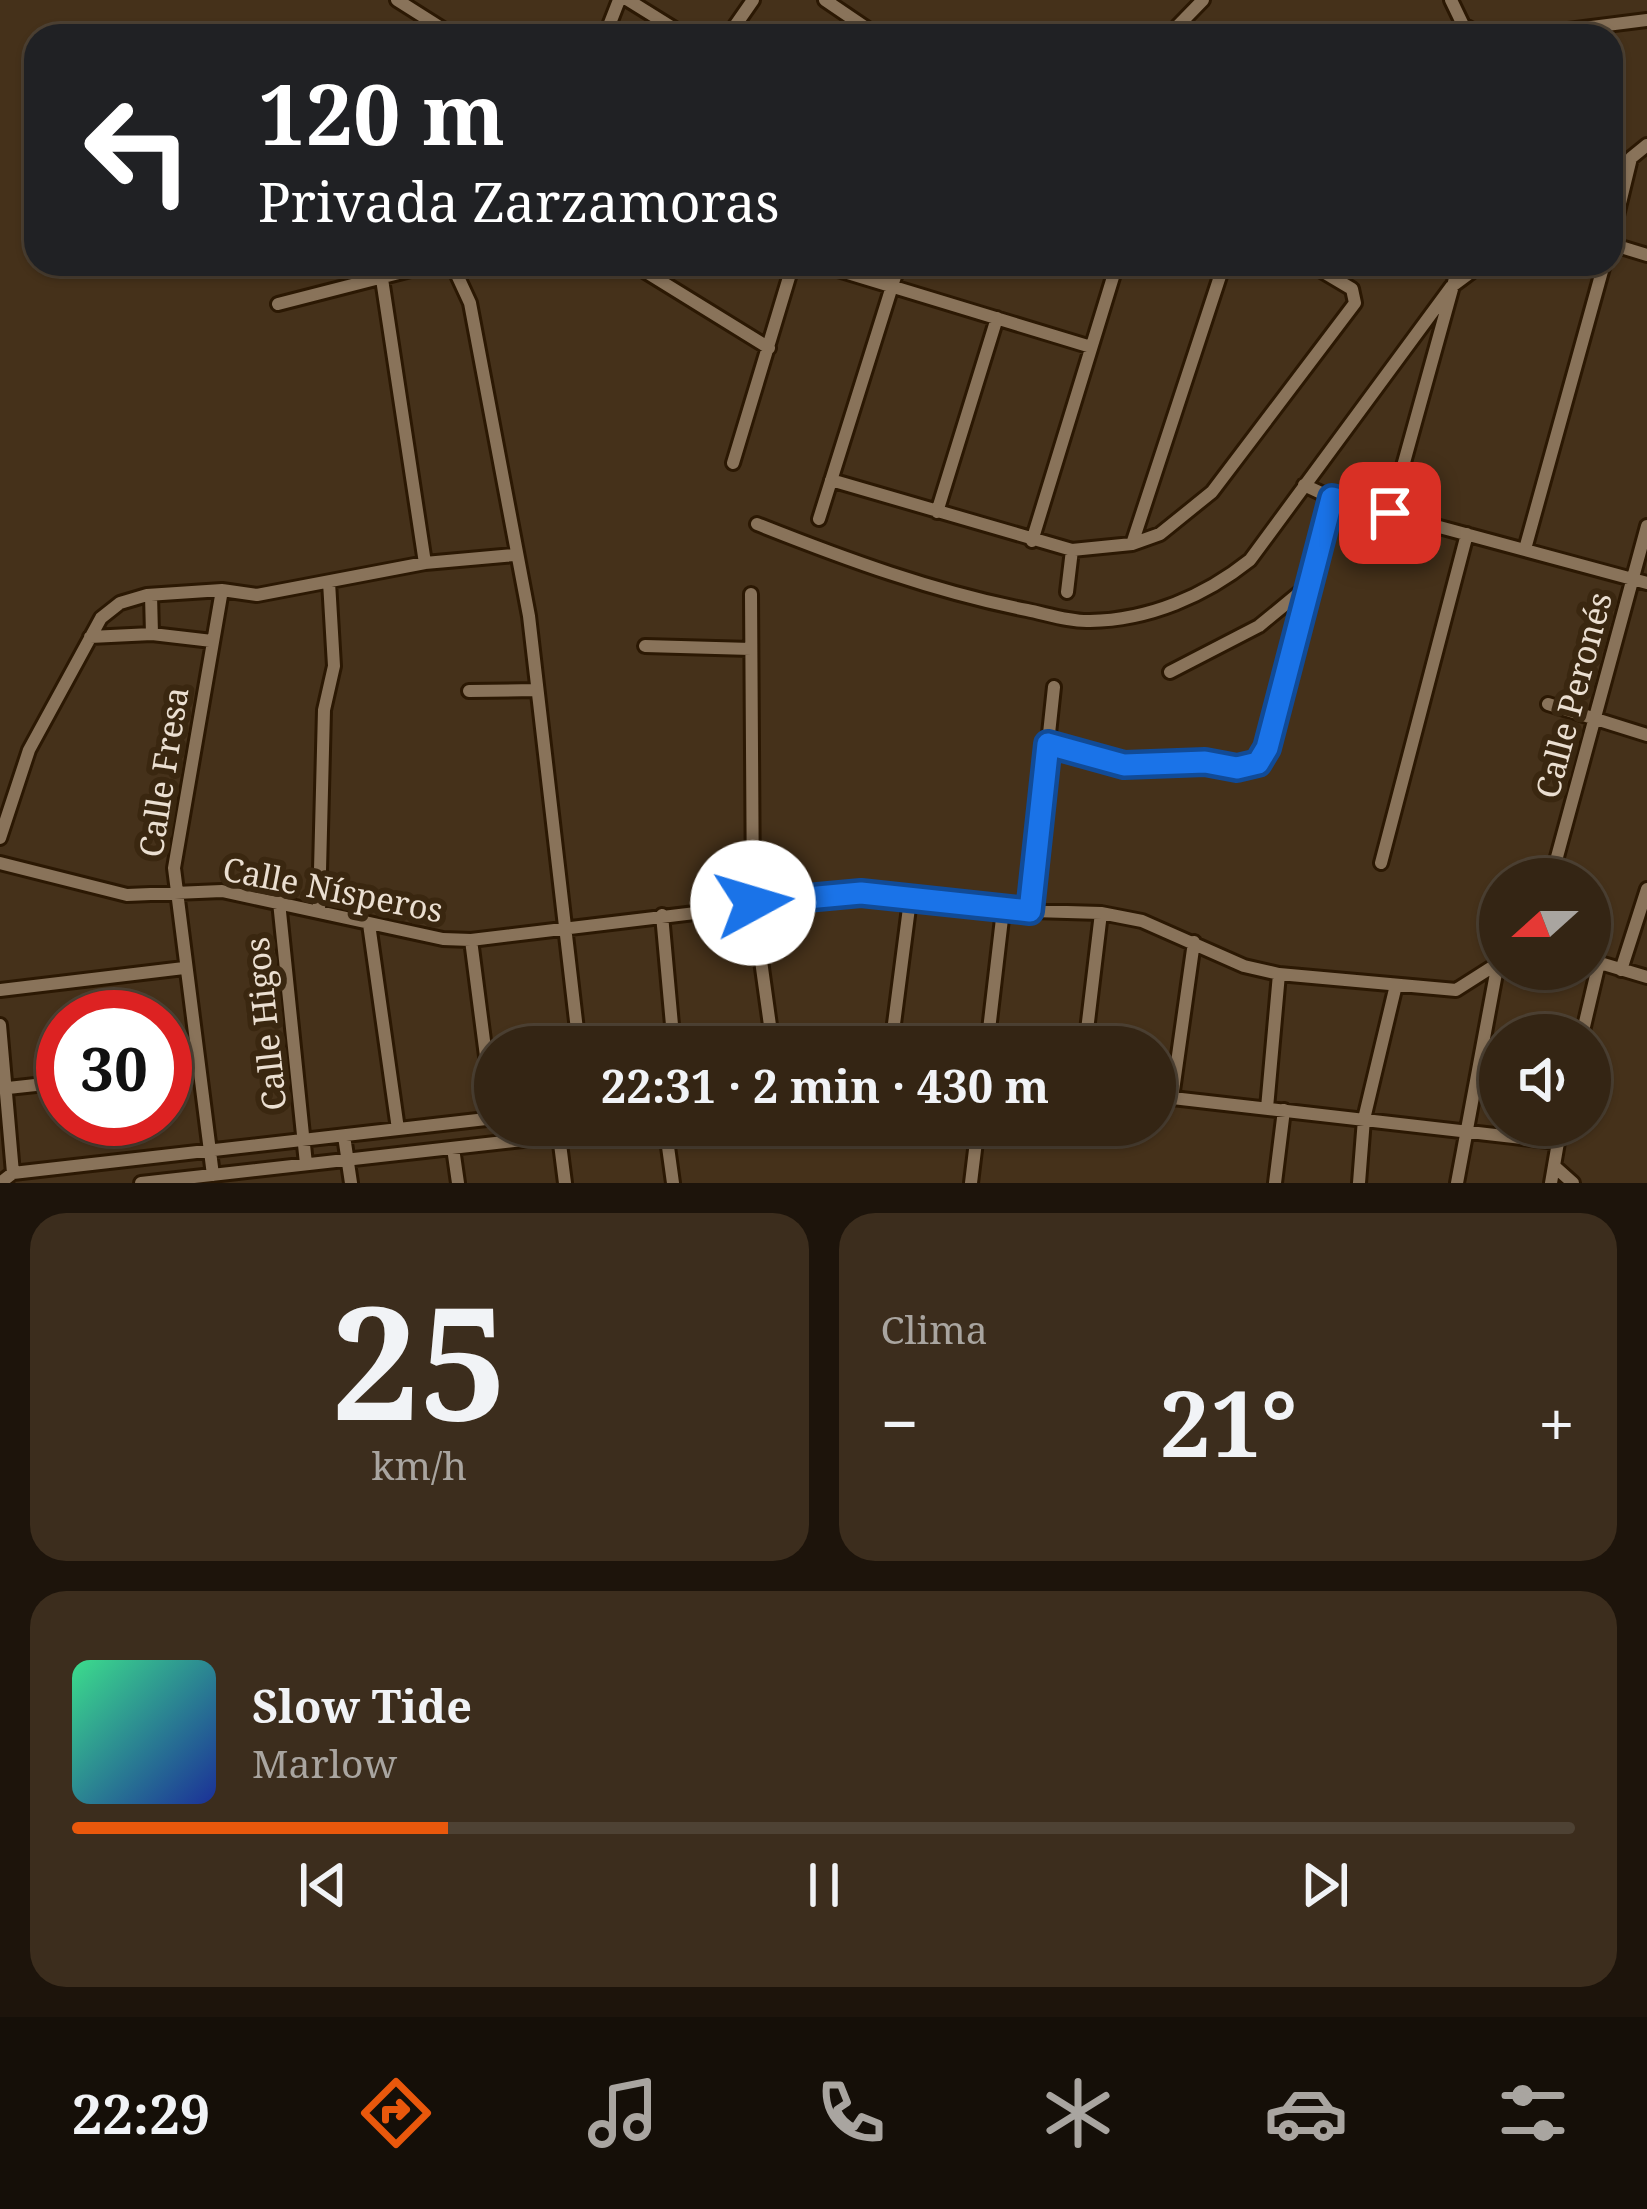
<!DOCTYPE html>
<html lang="es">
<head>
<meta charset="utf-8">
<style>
	body { margin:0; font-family:"Noto Serif",serif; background:#3c2d1d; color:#f1f3f6; height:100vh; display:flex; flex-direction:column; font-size:45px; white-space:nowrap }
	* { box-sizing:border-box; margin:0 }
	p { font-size:39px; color:#a9a5a0 }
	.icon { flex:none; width:66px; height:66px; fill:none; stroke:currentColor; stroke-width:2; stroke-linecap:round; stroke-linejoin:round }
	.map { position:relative; height:1183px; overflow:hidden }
	.panel { display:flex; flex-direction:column; gap:30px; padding:30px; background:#1d140b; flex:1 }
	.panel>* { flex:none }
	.top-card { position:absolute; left:24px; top:24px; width:1599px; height:252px; border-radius:36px; box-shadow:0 3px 9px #0004,0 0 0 3px #4e4234; background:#202124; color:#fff; overflow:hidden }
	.needle { width:78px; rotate:249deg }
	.fabs { position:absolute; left:1479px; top:858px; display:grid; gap:24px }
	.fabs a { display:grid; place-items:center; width:132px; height:132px; border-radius:50%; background:#342514; box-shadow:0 3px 9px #0004,0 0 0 3px #4e4234; font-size:60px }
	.speed { position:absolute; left:36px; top:990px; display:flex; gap:24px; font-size:60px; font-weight:700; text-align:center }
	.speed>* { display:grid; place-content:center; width:156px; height:156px; border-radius:50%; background:#342514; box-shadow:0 3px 9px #0004,0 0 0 3px #4e4234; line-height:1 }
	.speed .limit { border:18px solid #d22; background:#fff; color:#111 }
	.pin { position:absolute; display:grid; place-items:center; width:102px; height:102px; color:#fff; margin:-51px; border-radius:24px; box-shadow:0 6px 18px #0006 }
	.me { position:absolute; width:132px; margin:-66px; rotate:84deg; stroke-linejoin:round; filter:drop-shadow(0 0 9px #0008) }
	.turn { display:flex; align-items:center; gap:42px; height:252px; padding:0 36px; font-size:54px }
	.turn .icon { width:156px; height:156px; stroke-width:2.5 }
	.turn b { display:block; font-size:84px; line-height:102px }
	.big { font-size:90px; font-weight:700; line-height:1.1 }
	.panel .widget { flex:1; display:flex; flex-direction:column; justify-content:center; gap:18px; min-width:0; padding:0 42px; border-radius:36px; background:#3c2d1d }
	.panel .dial { align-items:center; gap:0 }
	.dial b { font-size:156px; line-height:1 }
	.song { display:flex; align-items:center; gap:36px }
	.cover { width:144px; height:144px; border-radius:18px; background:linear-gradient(135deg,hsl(150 70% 55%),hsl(230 70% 35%)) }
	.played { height:12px; border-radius:6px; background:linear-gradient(90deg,#ea580c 25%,#4e4234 25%) }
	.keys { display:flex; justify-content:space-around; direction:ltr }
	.heat { display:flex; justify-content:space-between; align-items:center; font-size:66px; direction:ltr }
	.panel .tiles { flex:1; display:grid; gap:30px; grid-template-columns:1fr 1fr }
	.widget:last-child { grid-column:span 2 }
	.trip { position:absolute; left:474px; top:1026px; width:702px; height:120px; border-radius:60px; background:#342514; box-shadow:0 3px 9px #0004,0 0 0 3px #4e4234; font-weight:700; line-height:120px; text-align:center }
	.tabs { display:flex; height:192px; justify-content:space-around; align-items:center; background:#150f08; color:#a9a5a0 }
	.tabs .icon { width:84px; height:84px }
	.tabs .on { color:#ea580c }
	.tabs b { font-size:54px; color:#f1f3f6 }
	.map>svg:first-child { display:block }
</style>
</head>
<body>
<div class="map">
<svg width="1647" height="1183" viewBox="0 0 1647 1183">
	<rect width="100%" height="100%" fill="#45311a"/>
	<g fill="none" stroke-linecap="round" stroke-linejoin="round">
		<defs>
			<path id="street" d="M 397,0 L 454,36
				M 628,0 L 686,36
				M 825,0 L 878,36
				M 1451,0 L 1463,25 L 1483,36
				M 605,36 L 619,0
				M 728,36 L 753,0
				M 1168,36 L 1203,0
				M 1520,36 L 1647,20
				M 1611,240 L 1631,158 L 1647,145
				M 1611,244 L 1647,255
				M 452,264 L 470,303 L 529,616 L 579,1047
				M 633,264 L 769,348
				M 818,264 L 1091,347
				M 382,279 L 425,563
				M 278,304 L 434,264
				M 733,463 L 793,264
				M 831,480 L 1072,550 L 1132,544 L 1160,534 L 1212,492 L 1355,303 L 1352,289 L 1310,264
				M 1304,485 L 1332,498 L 1647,583
				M 937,512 L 997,318
				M 1390,513 L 1459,264
				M 819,519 L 899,264
				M 757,524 C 845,559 935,592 1027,610 C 1047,614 1070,622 1090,621 C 1149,620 1205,596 1250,560 L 1451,287 L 1482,264
				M 1032,541 L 1117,264
				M 1132,544 L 1224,264
				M 1525,549 L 1604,264
				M 1067,592 L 1072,550
				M 751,594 L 753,903 L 773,1047
				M 151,595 L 152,634
				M 90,637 L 152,634 L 212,641
				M 645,646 L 751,649
				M 1170,672 L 1259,626 L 1310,584
				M 469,691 L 536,690
				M 1548,704 L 1647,735
				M 1048,744 L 1124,765 L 1205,762 L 1237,768 L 1257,763 L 1267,748 L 1332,498
				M 0,838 L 29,750 L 101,618 L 120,603 L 147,595 L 222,590 L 257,595 L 425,563 L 514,555
				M 0,863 L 127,895 L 222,891 L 443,939 L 471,940 L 861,893 L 1003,910 L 1101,913 L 1142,921 L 1244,966 L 1279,974 L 1456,990 L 1500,962
				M 1381,863 L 1467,534
				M 1551,879 L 1647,526
				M 279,902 L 306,1164
				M 319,910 L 324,710 L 334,666 L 329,582
				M 1030,911 L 1054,687
				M 662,915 L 674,1047
				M 369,924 L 398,1129
				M 471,940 L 494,1118
				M 1590,960 L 1647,977
				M 1621,970 L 1647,889
				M 0,990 L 184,968
				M 0,1025 L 13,1173 L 0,1183
				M 1582,1035 L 1599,963
				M 891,1047 L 910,900
				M 987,1047 L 1003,910
				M 1085,1047 L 1101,913
				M 165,1070 L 198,1066
				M 8,1088 L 63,1082
				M 1155,1096 L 1557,1142
				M 1172,1098 L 1194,942
				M 1267,1108 L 1279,974
				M 665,1125 L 673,1183
				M 344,1136 L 351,1183
				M 559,1136 L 565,1183
				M 453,1148 L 458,1183
				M 1554,1166 L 1573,1183
				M 13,1173 L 495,1118
				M 213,1175 L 174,868 L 222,590
				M 141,1183 L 655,1125
				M 971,1183 L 978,1125
				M 1275,1183 L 1284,1110
				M 1359,1183 L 1364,1119 L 1396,985
				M 1457,1183 L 1497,968
				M 1551,1183 L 1561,1125"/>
		</defs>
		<use href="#street" stroke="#2b1803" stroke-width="18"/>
		<use href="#street" stroke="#89735a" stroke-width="12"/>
	</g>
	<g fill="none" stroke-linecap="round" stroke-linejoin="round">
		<defs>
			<path id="route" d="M 753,903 L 861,893 L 1030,911 L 1048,744 L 1124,765 L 1205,762 L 1237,768 L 1258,763 L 1267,748 L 1332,498 L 1390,513"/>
		</defs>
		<use href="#route" stroke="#114b97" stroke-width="30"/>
		<use href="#route" stroke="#1a73e8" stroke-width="21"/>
	</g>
	<g text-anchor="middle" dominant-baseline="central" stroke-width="12" stroke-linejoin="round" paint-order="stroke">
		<g font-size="33" fill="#ebdfd1" stroke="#3a2710">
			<text transform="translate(1573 695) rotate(-75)">Calle Peronés</text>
			<text transform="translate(163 772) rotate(-81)">Calle Fresa</text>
			<text transform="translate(333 889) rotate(11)">Calle Nísperos</text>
			<text transform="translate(265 1024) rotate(-96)">Calle Higos</text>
		</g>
	</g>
</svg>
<div class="fabs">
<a><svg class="needle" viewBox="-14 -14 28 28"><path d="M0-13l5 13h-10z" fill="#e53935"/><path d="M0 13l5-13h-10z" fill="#a9a5a0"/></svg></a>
<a><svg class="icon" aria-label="sound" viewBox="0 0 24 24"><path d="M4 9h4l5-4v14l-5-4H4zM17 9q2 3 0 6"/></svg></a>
</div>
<div class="speed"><div class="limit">30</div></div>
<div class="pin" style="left:1390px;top:513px;background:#d93025"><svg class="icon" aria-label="arrive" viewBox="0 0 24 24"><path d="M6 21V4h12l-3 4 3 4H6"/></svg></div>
<svg class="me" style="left:753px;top:903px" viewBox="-20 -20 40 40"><circle r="19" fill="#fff"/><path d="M0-13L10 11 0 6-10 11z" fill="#1a73e8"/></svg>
<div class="trip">22:31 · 2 min · 430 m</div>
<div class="top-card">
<div class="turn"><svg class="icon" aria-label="left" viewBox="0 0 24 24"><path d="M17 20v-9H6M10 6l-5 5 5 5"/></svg><div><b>120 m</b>Privada Zarzamoras</div></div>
</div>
</div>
<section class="panel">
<div class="tiles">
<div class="widget dial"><b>25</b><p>km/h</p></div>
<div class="widget"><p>Clima</p>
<div class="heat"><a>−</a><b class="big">21°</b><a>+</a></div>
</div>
<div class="widget">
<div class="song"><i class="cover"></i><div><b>Slow Tide</b><p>Marlow</p></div></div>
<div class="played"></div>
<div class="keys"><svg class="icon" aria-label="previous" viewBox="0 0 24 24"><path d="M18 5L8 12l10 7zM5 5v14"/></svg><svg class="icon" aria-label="pause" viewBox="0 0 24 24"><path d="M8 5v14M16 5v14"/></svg><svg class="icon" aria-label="next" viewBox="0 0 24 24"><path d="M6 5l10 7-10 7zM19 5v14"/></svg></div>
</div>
</div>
</section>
<nav class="tabs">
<b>22:29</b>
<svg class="icon on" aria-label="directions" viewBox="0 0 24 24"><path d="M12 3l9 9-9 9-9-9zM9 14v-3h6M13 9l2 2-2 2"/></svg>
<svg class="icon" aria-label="music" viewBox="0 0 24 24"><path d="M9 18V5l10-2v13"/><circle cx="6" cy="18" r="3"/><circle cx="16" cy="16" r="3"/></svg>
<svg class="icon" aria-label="phone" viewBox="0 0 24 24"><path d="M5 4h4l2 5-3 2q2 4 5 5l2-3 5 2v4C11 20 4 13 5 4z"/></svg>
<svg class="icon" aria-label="climate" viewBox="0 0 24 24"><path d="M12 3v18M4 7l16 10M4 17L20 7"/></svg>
<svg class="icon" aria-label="car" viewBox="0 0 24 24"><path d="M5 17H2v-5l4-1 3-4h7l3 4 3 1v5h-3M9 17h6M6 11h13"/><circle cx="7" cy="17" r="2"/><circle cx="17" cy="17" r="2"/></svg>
<svg class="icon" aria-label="filters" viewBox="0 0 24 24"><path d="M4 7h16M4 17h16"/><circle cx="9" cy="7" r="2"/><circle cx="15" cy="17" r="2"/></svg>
</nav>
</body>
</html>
